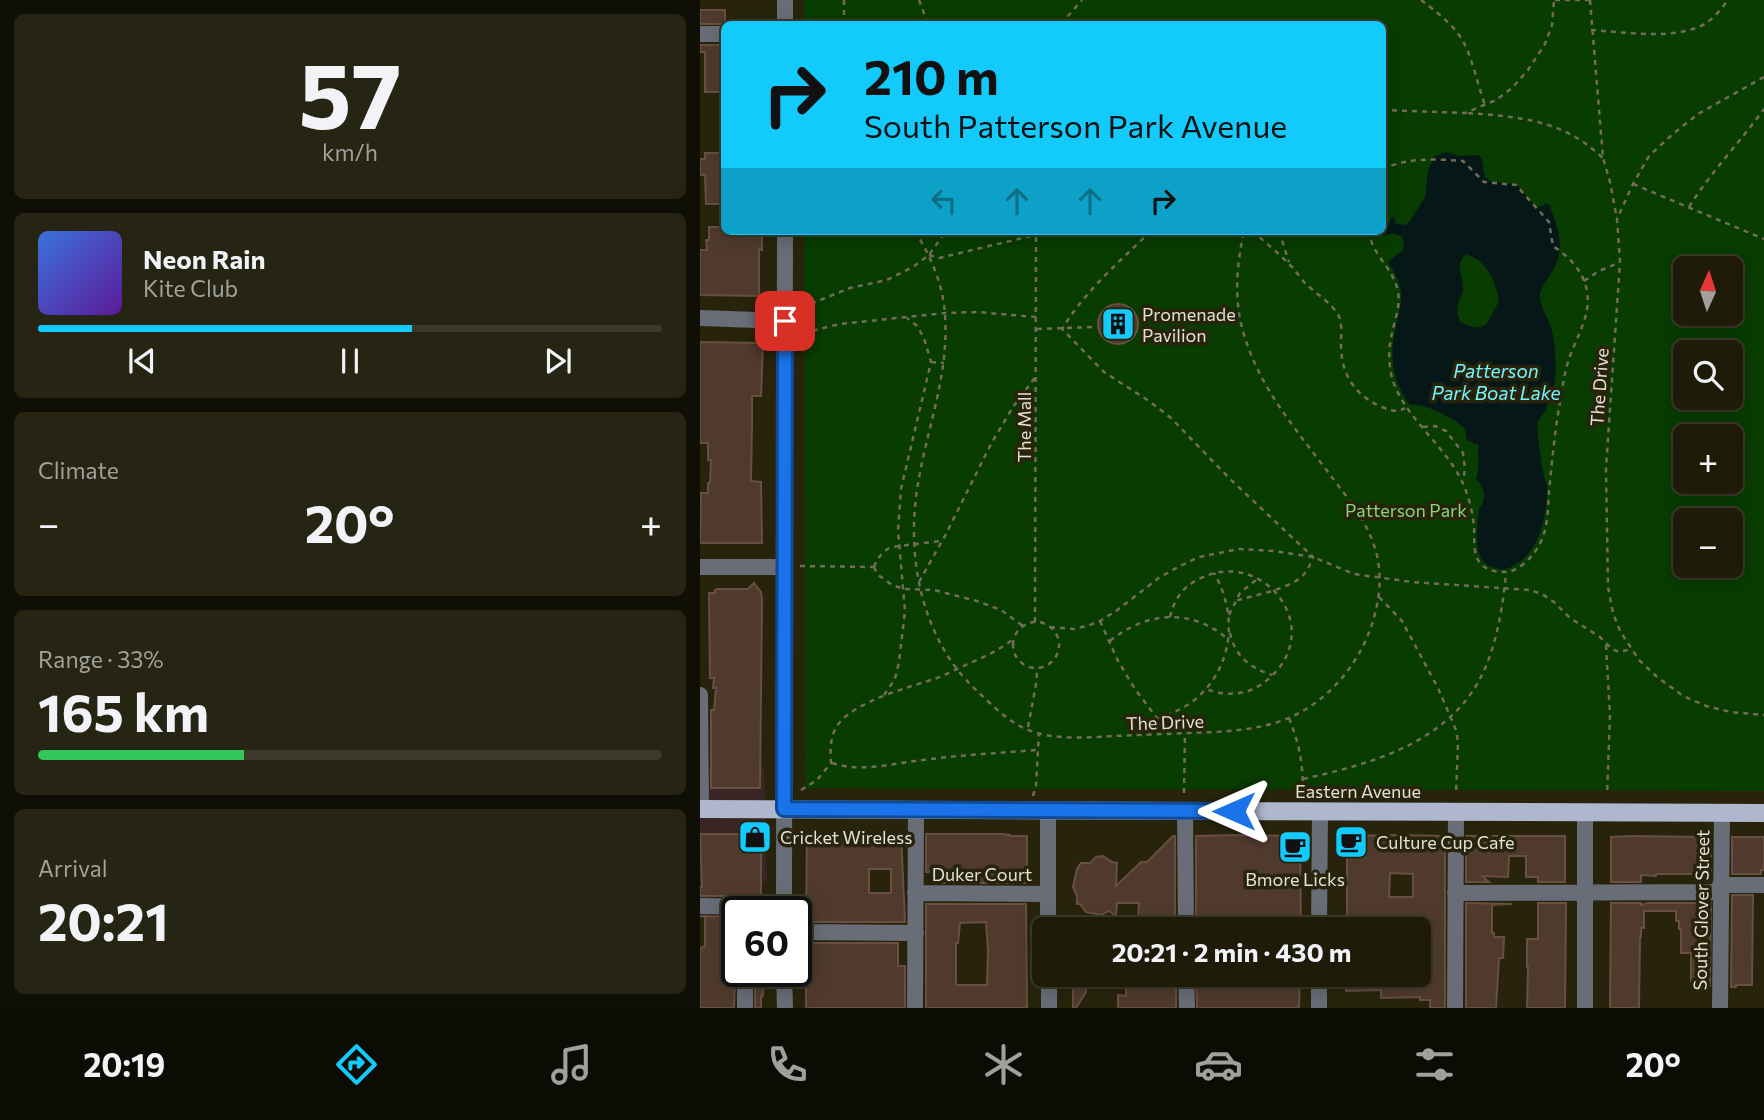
<!DOCTYPE html>
<html lang="en">
<head>
<meta charset="utf-8">
<style>
	body { margin:0; font-family:Commissioner,sans-serif; background:#262412; color:#f1f3f6; height:100vh; display:flex; flex-direction:column; font-size:26px; white-space:nowrap }
	* { box-sizing:border-box; margin:0 }
	p { font-size:23px; color:#a1a19c }
	.icon { flex:none; width:38px; height:38px; fill:none; stroke:currentColor; stroke-width:2; stroke-linecap:round; stroke-linejoin:round }
	.map { position:relative; flex:1; overflow:hidden }
	.panel { display:flex; flex-direction:column; gap:14px; padding:14px; background:#100f05; width:700px }
	.panel>* { flex:none }
	.hud { position:absolute; left:21px; top:21px; width:665px; height:214px; border-radius:10px; box-shadow:0 4px 18px #0003,0 0 0 2px #3c392a; background:#12cafb; color:#111; overflow:hidden }
	.needle { width:46px; rotate:3deg }
	.controls { position:absolute; left:973px; top:256px; display:grid; gap:14px }
	.controls a { display:grid; place-items:center; width:70px; height:70px; border-radius:10px; background:#1e1b09; box-shadow:0 4px 18px #0003,0 0 0 2px #3c392a; font-size:35px }
	.speed { position:absolute; left:21px; top:896px; display:flex; gap:14px; font-size:35px; font-weight:700; text-align:center }
	.speed>* { display:grid; place-content:center; width:91px; height:91px; border-radius:50%; background:#1e1b09; box-shadow:0 4px 18px #0003,0 0 0 2px #3c392a; line-height:1 }
	.speed .limit { border:4px solid #111; border-radius:10px; background:#fff; color:#111 }
	.pin { position:absolute; display:grid; place-items:center; width:60px; height:60px; color:#fff; margin:-30px; border-radius:14px; box-shadow:0 4px 10px #0006 }
	.me { position:absolute; width:77px; margin:-38px; rotate:270deg; stroke-linejoin:round; filter:drop-shadow(0 0 5px #0008) }
	.turn { display:flex; align-items:center; gap:24px; height:147px; padding:0 28px; font-size:32px }
	.turn .icon { width:91px; height:91px; stroke-width:2.5 }
	.turn b { display:block; font-size:49px; line-height:60px }
	.lanes { display:flex; align-items:center; height:66px; padding:0 28px; background:#0003; justify-content:center; gap:35px; direction:ltr }
	.lanes .off { opacity:.35 }
	.big { font-size:52px; font-weight:700; line-height:1.1 }
	.panel .card { flex:1; display:flex; flex-direction:column; justify-content:center; gap:10px; min-width:0; padding:0 24px; border-radius:10px; background:#262412 }
	.panel .dial { align-items:center; gap:0 }
	.dial b { font-size:91px; line-height:1 }
	.song { display:flex; align-items:center; gap:21px }
	.cover { width:84px; height:84px; border-radius:10px; background:linear-gradient(135deg,hsl(220 70% 55%),hsl(270 70% 35%)) }
	.played { height:7px; border-radius:4px; background:linear-gradient(90deg,#12cafb 60%,#3c392a 60%) }
	.keys { display:flex; justify-content:space-around; direction:ltr }
	.heat { display:flex; justify-content:space-between; align-items:center; font-size:38px; direction:ltr }
	.charge { height:10px; border-radius:5px; background:linear-gradient(90deg,#34c759 33%,#3c392a 0) }
	.trip { position:absolute; left:332px; top:917px; width:399px; height:70px; border-radius:10px; background:#1e1b09; box-shadow:0 4px 18px #0003,0 0 0 2px #3c392a; font-weight:700; line-height:70px; text-align:center }
	.menu { display:flex; height:112px; justify-content:space-around; align-items:center; background:#0c0b04; color:#a1a19c }
	.menu .icon { width:49px; height:49px }
	.menu .on { color:#12cafb }
	.menu b { font-size:32px; color:#f1f3f6 }
	main { display:flex; flex:1; min-height:0 }
	.map>svg:first-child { display:block }
</style>
</head>
<body>
<main>
<section class="panel">
<div class="card dial"><b>57</b><p>km/h</p></div>
<div class="card">
<div class="song"><i class="cover"></i><div><b>Neon Rain</b><p>Kite Club</p></div></div>
<div class="played"></div>
<div class="keys"><svg class="icon" aria-label="previous" viewBox="0 0 24 24"><path d="M18 5L8 12l10 7zM5 5v14"/></svg><svg class="icon" aria-label="pause" viewBox="0 0 24 24"><path d="M8 5v14M16 5v14"/></svg><svg class="icon" aria-label="next" viewBox="0 0 24 24"><path d="M6 5l10 7-10 7zM19 5v14"/></svg></div>
</div>
<div class="card"><p>Climate</p>
<div class="heat"><a>−</a><b class="big">20°</b><a>+</a></div>
</div>
<div class="card"><p>Range · 33%</p><b class="big">165 km</b><div class="charge"></div></div>
<div class="card"><p>Arrival</p><b class="big">20:21</b></div>
</section>
<div class="map">
<svg width="1064" height="1008" viewBox="0 0 1064 1008">
	<rect width="100%" height="100%" fill="#28240c"/>
	<path fill="#382524" d="M 0,767 L 64,767 L 67,881 L 11,883 L 11,904 L 0,904 Z"/>
	<path fill="#083c00" fill-rule="evenodd" d="M 104,0 L 1064,0 L 1064,791 L 105,788 L 104,231 L 682,231 L 682,24 L 104,24 ZM 985,268 L 1031,268 L 1031,313 L 985,313 ZM 985,352 L 1031,352 L 1031,397 L 985,397 ZM 985,436 L 1031,436 L 1031,481 L 985,481 ZM 985,520 L 1031,520 L 1031,565 L 985,565 Z"/>
	<path fill="#061718" fill-rule="evenodd" d="M 746,152 L 759,156 L 779,155 L 782,159 L 785,177 L 791,182 L 816,184 L 835,206 L 842,207 L 845,203 L 849,204 C 859,231 867,249 850,275 C 845,283 839,290 840,299 C 841,308 847,316 850,324 C 857,343 859,392 846,408 L 847,409 C 844,413 840,417 838,422 C 836,428 842,468 844,476 C 845,481 846,481 847,486 C 848,513 840,553 813,566 C 806,570 799,570 792,567 C 770,558 778,527 779,509 C 787,498 785,488 776,479 C 780,468 778,456 778,444 L 775,444 L 767,440 L 765,429 C 754,418 725,403 710,405 C 693,382 689,359 695,331 C 697,318 702,307 701,293 C 700,281 694,272 688,262 L 703,250 L 704,242 L 701,236 C 691,231 682,236 672,238 L 669,236 L 667,231 L 682,231 L 683,225 L 689,223 L 692,217 L 694,217 L 696,224 L 705,225 L 710,221 L 725,197 L 728,170 L 734,157 ZM 766,254 C 787,261 795,280 799,300 C 797,306 794,310 791,316 C 783,332 775,328 761,323 C 757,316 756,308 759,301 C 760,298 762,294 763,291 C 764,276 754,266 766,254 Z"/>
	<path fill="#503a2d" stroke="#674f42" stroke-width="2" fill-rule="evenodd" d="M 0,10 L 25,10 L 25,24 L 0,24 Z
		M 24,45 L 24,92 L 5,92 L 5,52 L 0,52 L 0,45 Z
		M 5,153 L 24,153 L 24,204 L 6,204 L 5,175 L 0,175 L 0,159 L 5,159 Z
		M 9,227 L 24,227 L 24,231 L 62,231 L 62,250 L 59,249 L 59,296 L 0,295 L 0,250 L 7,250 L 6,240 L 9,240 Z
		M398 324a20 20 0 1 1 40 0a20 20 0 1 1-40 0Z
		M 0,342 L 63,343 L 61,396 L 52,396 L 52,423 L 51,481 L 61,482 L 62,543 L 0,543 L 1,493 L 8,493 L 8,483 L 10,483 L 11,460 L 8,460 L 8,443 L 0,443 Z
		M 54,583 L 61,592 L 62,599 L 60,788 L 11,788 L 11,710 L 14,710 L 16,688 L 13,688 L 14,678 L 10,678 L 9,593 L 15,593 L 15,590 L 17,589 L 48,589 Z
		M 0,834 L 61,834 L 61,896 L 0,896 L 0,887 L 2,887 Z
		M 201,834 L 205,922 L 106,922 L 107,835 ZM 169,869 L 191,869 L 191,893 L 169,893 Z
		M 226,834 L 301,834 L 310,835 L 310,836 L 327,836 L 327,883 L 232,883 L 232,872 L 226,872 Z
		M 534,835 L 600,836 L 601,929 L 496,929 L 496,836 Z
		M 695,835 L 745,836 L 745,1008 L 730,1008 L 730,1000 L 720,1000 L 720,997 L 681,998 L 681,990 L 646,991 L 646,975 L 719,975 L 719,929 L 693,929 L 693,926 L 664,926 L 664,929 L 647,929 L 647,836 ZM 690,873 L 713,874 L 713,897 L 689,897 Z
		M 473,836 L 475,836 L 475,928 L 447,928 L 447,920 L 438,920 L 439,903 L 417,903 L 416,916 L 409,911 L 401,915 L 386,912 L 380,904 L 377,904 L 377,896 L 373,887 L 377,869 L 381,863 L 390,863 L 396,857 L 403,856 L 412,862 L 417,863 L 416,886 L 441,862 L 447,862 Z
		M 766,836 L 865,836 L 865,882 L 838,882 L 838,877 L 826,877 L 826,856 L 809,856 L 808,877 L 782,876 L 789,882 L 766,882 Z
		M 930,836 L 1011,837 L 1011,877 L 1005,877 L 1005,874 L 956,874 L 956,876 L 941,875 L 941,882 L 911,882 L 911,837 Z
		M 1032,837 L 1064,837 L 1064,870 L 1061,870 L 1061,874 L 1032,874 Z
		M 1032,895 L 1053,895 L 1052,985 L 1036,985 L 1036,987 L 1031,987 Z
		M 766,903 L 812,904 L 792,905 L 792,933 L 794,933 L 794,937 L 804,937 L 803,958 L 799,958 L 796,1008 L 766,1008 Z
		M 838,903 L 866,903 L 865,1008 L 827,1008 L 828,967 L 827,967 L 827,939 L 838,939 Z
		M 911,903 L 941,903 L 941,905 L 948,903 L 1011,903 L 1010,986 L 991,985 L 991,953 L 981,953 L 981,929 L 979,929 L 979,921 L 976,921 L 976,911 L 944,911 L 944,928 L 941,928 L 941,937 L 940,937 L 939,1008 L 910,1008 Z
		M 226,904 L 326,904 L 327,1008 L 226,1008 ZM 286,922 L 288,951 L 287,985 L 258,985 L 256,984 L 256,943 L 258,943 L 260,923 Z
		M 0,916 L 37,917 L 34,1008 L 0,1008 L 0,948 L 5,946 L 5,917 Z
		M 106,943 L 198,943 L 198,966 L 205,966 L 205,1008 L 106,1008 Z
		M 55,971 L 64,972 L 63,996 L 61,995 L 61,1008 L 55,1008 Z
		M 373,975 L 385,975 L 385,981 L 386,981 L 386,992 L 376,1008 L 373,1008 Z
		M 426,975 L 476,975 L 476,1008 L 418,1008 L 418,995 L 426,996 Z
		M 496,975 L 600,975 L 599,1008 L 497,1008 Z"/>
	<g fill="none" stroke-linecap="round" stroke-linejoin="round">
		<path stroke="#716d59" stroke-width="2.5" stroke-dasharray="5 5" stroke-linecap="butt" d="M 144,0 L 144,24
			M 219,0 L 228,24
			M 721,0 C 738,13 757,27 766,47 C 774,65 778,86 785,105
			M 855,0 L 890,0
			M 890,0 L 903,158 L 910,182 L 917,219
			M 361,24 L 382,0
			M 891,30 C 923,32 965,39 996,28 C 1009,24 1020,11 1028,0
			M 1064,77 L 998,114 L 974,133 L 949,156 L 933,184 L 917,219 L 920,262 L 906,468 L 908,587 L 913,613 L 920,631 L 939,660 L 956,676 L 983,696 L 1006,706 L 1031,712 L 1064,715
			M 682,110 L 765,113 L 796,100 L 812,88 L 828,70 L 845,44 L 852,25 L 854,0
			M 768,113 C 805,116 844,118 877,138 C 886,143 895,151 903,158
			M 933,184 L 1064,239
			M 989,207 C 1011,172 1040,142 1064,109
			M 215,231 C 231,257 243,284 245,315 C 249,373 229,422 219,478 C 205,550 219,637 276,690 C 289,702 302,716 318,725 C 346,741 382,738 413,736 C 439,735 464,734 489,733 C 520,732 549,731 578,722 C 631,705 670,653 678,599 C 686,548 663,518 634,480 C 619,460 603,440 588,419 C 566,389 545,351 539,313 C 535,285 538,259 544,231
			M 451,231 C 419,262 385,291 362,329 L 404,372 L 449,401 L 471,418 L 529,478 L 613,557 C 611,562 609,568 605,573 C 593,589 554,595 535,601
			M 552,231 C 564,241 577,252 588,263 C 595,269 599,277 605,283 C 615,293 629,301 637,313 C 643,321 641,334 641,344 C 641,374 654,395 682,407 C 692,411 697,413 707,407
			M 579,231 L 589,262
			M 667,231 C 670,237 672,245 676,251 C 684,265 695,275 698,292 C 701,308 693,323 691,339 C 688,352 689,368 693,381 C 707,422 751,449 766,491 C 770,502 773,515 774,527 C 775,538 772,553 780,563 C 786,570 795,572 804,572 C 819,573 837,553 842,539 C 848,525 848,507 849,492 C 852,461 855,428 861,397 C 863,383 865,370 870,356 C 878,334 891,315 887,291 C 883,270 869,257 853,246 L 849,222 L 816,185 L 784,182 L 763,161 C 738,159 705,157 682,170
			M 229,255 L 239,258 L 352,231
			M 884,281 L 899,271 L 918,263
			M 101,302 L 113,303 L 150,288 L 187,280 L 213,267 L 229,255 L 246,231
			M 103,311 L 103,302
			M 337,329 L 395,327
			M 103,333 L 140,324 L 245,313 L 277,312 L 336,317
			M 99,339 L 103,339 L 103,329
			M 231,362 L 244,363
			M 723,427 L 735,426 L 746,431 L 763,453 L 765,469 L 763,481
			M 100,566 L 174,567
			M 174,567 L 177,574 L 192,585 L 204,589 L 234,590 L 277,601 L 301,610 L 323,626
			M 174,567 C 178,557 182,552 191,547 L 241,541
			M 219,582 L 246,534 L 291,444 L 313,407 L 336,376
			M 679,597 L 702,621 L 738,688 L 756,730 L 758,743 L 756,794
			M 529,615 L 540,593 L 556,580
			M 470,617 C 474,600 482,588 497,580 C 562,544 630,630 566,681 C 549,695 526,697 506,689
			M 400,621 L 418,661 L 435,689 L 469,734
			M 335,622 L 336,231
			M313 645a23 23 0 1 1 46 0a23 23 0 1 1-46 0Z
			M 350,627 L 373,629 L 387,626 L 400,621 L 416,611 L 460,577 L 480,566 L 499,557 L 539,549 L 574,551 L 613,557 L 654,574 L 712,582 L 830,590 L 842,594 L 854,602 L 870,618 L 900,637 L 912,649 L 919,652 L 932,649
			M 530,633 C 535,657 551,668 572,675
			M 410,641 C 447,611 491,608 528,639
			M 906,645 L 910,715 L 907,795
			M 184,695 L 195,679 L 199,662 L 205,611 L 198,530 L 201,489 L 231,362 L 224,338 L 217,326 L 207,318
			M 589,718 C 600,746 603,764 603,794
			M 457,719 C 473,713 488,707 500,695 C 534,663 537,612 514,573
			M 328,727 L 337,679 L 336,668
			M 132,763 C 162,773 193,763 223,760 C 261,755 299,753 337,750
			M 603,779 C 675,763 755,741 786,666 C 798,637 803,604 806,573
			M 101,790 L 117,780 L 131,763 C 130,748 130,734 140,722 C 159,700 210,687 237,678 C 244,676 250,672 257,669 C 276,660 296,653 313,639
			M 484,793 L 485,733
			M 333,796 L 336,786 L 339,733"/>
		<path stroke="#686d77" stroke-width="16" d="M 85,24 L 85,0
			M 0,34 L 24,34
			M 0,318 L 85,321
			M 0,567 L 84,567
			M 0,695 L 1,809
			M 485,811 L 486,929
			M 1020,885 L 1064,885
			M 215,893 L 348,894
			M 755,893 L 1020,892
			M 0,906 L 65,907 L 72,912
			M 84,912 L 85,231
			M 96,928 L 101,932 L 216,933
			M 348,929 L 348,810
			M 619,929 L 620,811
			M 45,971 L 45,1008
			M 84,971 L 85,1008
			M 349,975 L 349,1008
			M 486,975 L 487,1008
			M 215,1008 L 216,810
			M 619,1008 L 619,975
			M 755,1008 L 756,812
			M 885,1008 L 885,812
			M 1020,1008 L 1022,813"/>
		<path stroke="#aeb7cd" stroke-width="18" d="M 0,809 L 1064,813"/>
	</g>
	<g fill="none" stroke-linecap="round" stroke-linejoin="round">
		<defs>
			<path id="route" d="M 85,321 L 84,809 L 534,811"/>
		</defs>
		<use href="#route" stroke="#114b97" stroke-width="18"/>
		<use href="#route" stroke="#1a73e8" stroke-width="12"/>
	</g>
	<defs>
		<symbol id="building-square" viewBox="-11 -11 22 22"><rect x="-9" y="-9" width="18" height="18" rx="4" fill="#12cafb" stroke="#28240c"/><path d="M-4-6H4V6H1V3H-1V6H-4ZM-2.5-4.3h1.7v1.8h-1.7ZM.8-4.3h1.7v1.8H.8ZM-2.5-1h1.7V.8h-1.7ZM.8-1h1.7V.8H.8Z" fill="#111"/></symbol>
		<symbol id="shop-square" viewBox="-11 -11 22 22"><rect x="-9" y="-9" width="18" height="18" rx="4" fill="#12cafb" stroke="#28240c"/><path d="M-5-2.5h2.3a2.7 3.5 0 0 1 5.4 0H5L5.5 6h-11ZM-1.5-2.5h3a1.5 2.3 0 0 0-3 0Z" fill="#111"/></symbol>
		<symbol id="cafe-square" viewBox="-11 -11 22 22"><rect x="-9" y="-9" width="18" height="18" rx="4" fill="#12cafb" stroke="#28240c"/><path d="M-5.5-4.5H6V0H3Q3 3.5 0 3.5H-2.5Q-5.5 3.5-5.5 0ZM3-3.2v2h1.7v-2ZM-6 4.5H4V6H-6Z" fill="#111"/></symbol>
	</defs>
	<g fill-rule="evenodd">
		<use href="#building-square" x="399" y="305" width="38" height="38"/>
		<use href="#shop-square" x="36" y="818" width="38" height="38"/>
		<use href="#cafe-square" x="632" y="823" width="38" height="38"/>
		<use href="#cafe-square" x="576" y="828" width="38" height="38"/>
	</g>
	<g text-anchor="middle" dominant-baseline="central" stroke-width="7" stroke-linejoin="round" paint-order="stroke">
		<g font-size="18" fill="#e3e1d3" stroke="#28240c" text-anchor="start">
			<text x="442" y="314">Promenade<tspan x="442" dy="21">Pavilion</tspan></text>
			<text x="80" y="837">Cricket Wireless</text>
			<text x="676" y="842">Culture Cup Cafe</text>
			<text x="595" y="879" text-anchor="middle">Bmore Licks</text>
		</g>
		<g font-size="18" fill="#e3e1d3" stroke="#28240c">
			<text transform="translate(899 387) rotate(-86)">The Drive</text>
			<text transform="translate(324 427) rotate(-90)">The Mall</text>
			<text transform="translate(465 722) rotate(-2)">The Drive</text>
			<text x="658" y="791">Eastern Avenue</text>
			<text x="282" y="874">Duker Court</text>
			<text transform="translate(1001 910) rotate(-89)">South Glover Street</text>
		</g>
		<g font-size="18" fill="#89d57c" stroke="#28240c">
			<text x="706" y="510">Patterson Park</text>
		</g>
		<g font-size="19" font-style="italic" fill="#73f4fe" stroke="#28240c">
			<text x="796" y="370">Patterson<tspan x="796" dy="22">Park Boat Lake</tspan></text>
		</g>
	</g>
</svg>
<div class="controls">
<a><svg class="needle" viewBox="-14 -14 28 28"><path d="M0-13l5 13h-10z" fill="#e53935"/><path d="M0 13l5-13h-10z" fill="#a1a19c"/></svg></a>
<a><svg class="icon" aria-label="search" viewBox="0 0 24 24"><circle cx="10" cy="10" r="6"/><path d="M15 15l6 6"/></svg></a>
<a>+</a>
<a>−</a>
</div>
<div class="speed"><div class="limit">60</div></div>
<div class="pin" style="left:85px;top:321px;background:#d93025"><svg class="icon" aria-label="arrive" viewBox="0 0 24 24"><path d="M6 21V4h12l-3 4 3 4H6"/></svg></div>
<svg class="me" style="left:534px;top:811px" viewBox="-20 -20 40 40"><path d="M0-17L14 15 0 8-14 15z" fill="#1a73e8" stroke="#fff" stroke-width="4"/></svg>
<div class="trip">20:21 · 2 min · 430 m</div>
<div class="hud">
<div class="turn"><svg class="icon" aria-label="right" viewBox="0 0 24 24"><path d="M7 20v-9h11M14 6l5 5-5 5"/></svg><div><b>210 m</b>South Patterson Park Avenue</div></div>
<div class="lanes"><svg class="icon off" aria-label="left" viewBox="0 0 24 24"><path d="M17 20v-9H6M10 6l-5 5 5 5"/></svg><svg class="icon off" aria-label="ahead" viewBox="0 0 24 24"><path d="M12 20V5M6 11l6-6 6 6"/></svg><svg class="icon off" aria-label="ahead" viewBox="0 0 24 24"><path d="M12 20V5M6 11l6-6 6 6"/></svg><svg class="icon" aria-label="right" viewBox="0 0 24 24"><path d="M7 20v-9h11M14 6l5 5-5 5"/></svg></div>
</div>
</div>
</main>
<nav class="menu">
<b>20:19</b>
<svg class="icon on" aria-label="directions" viewBox="0 0 24 24"><path d="M12 3l9 9-9 9-9-9zM9 14v-3h6M13 9l2 2-2 2"/></svg>
<svg class="icon" aria-label="music" viewBox="0 0 24 24"><path d="M9 18V5l10-2v13"/><circle cx="6" cy="18" r="3"/><circle cx="16" cy="16" r="3"/></svg>
<svg class="icon" aria-label="phone" viewBox="0 0 24 24"><path d="M5 4h4l2 5-3 2q2 4 5 5l2-3 5 2v4C11 20 4 13 5 4z"/></svg>
<svg class="icon" aria-label="climate" viewBox="0 0 24 24"><path d="M12 3v18M4 7l16 10M4 17L20 7"/></svg>
<svg class="icon" aria-label="car" viewBox="0 0 24 24"><path d="M5 17H2v-5l4-1 3-4h7l3 4 3 1v5h-3M9 17h6M6 11h13"/><circle cx="7" cy="17" r="2"/><circle cx="17" cy="17" r="2"/></svg>
<svg class="icon" aria-label="filters" viewBox="0 0 24 24"><path d="M4 7h16M4 17h16"/><circle cx="9" cy="7" r="2"/><circle cx="15" cy="17" r="2"/></svg>
<b>20°</b>
</nav>
</body>
</html>
